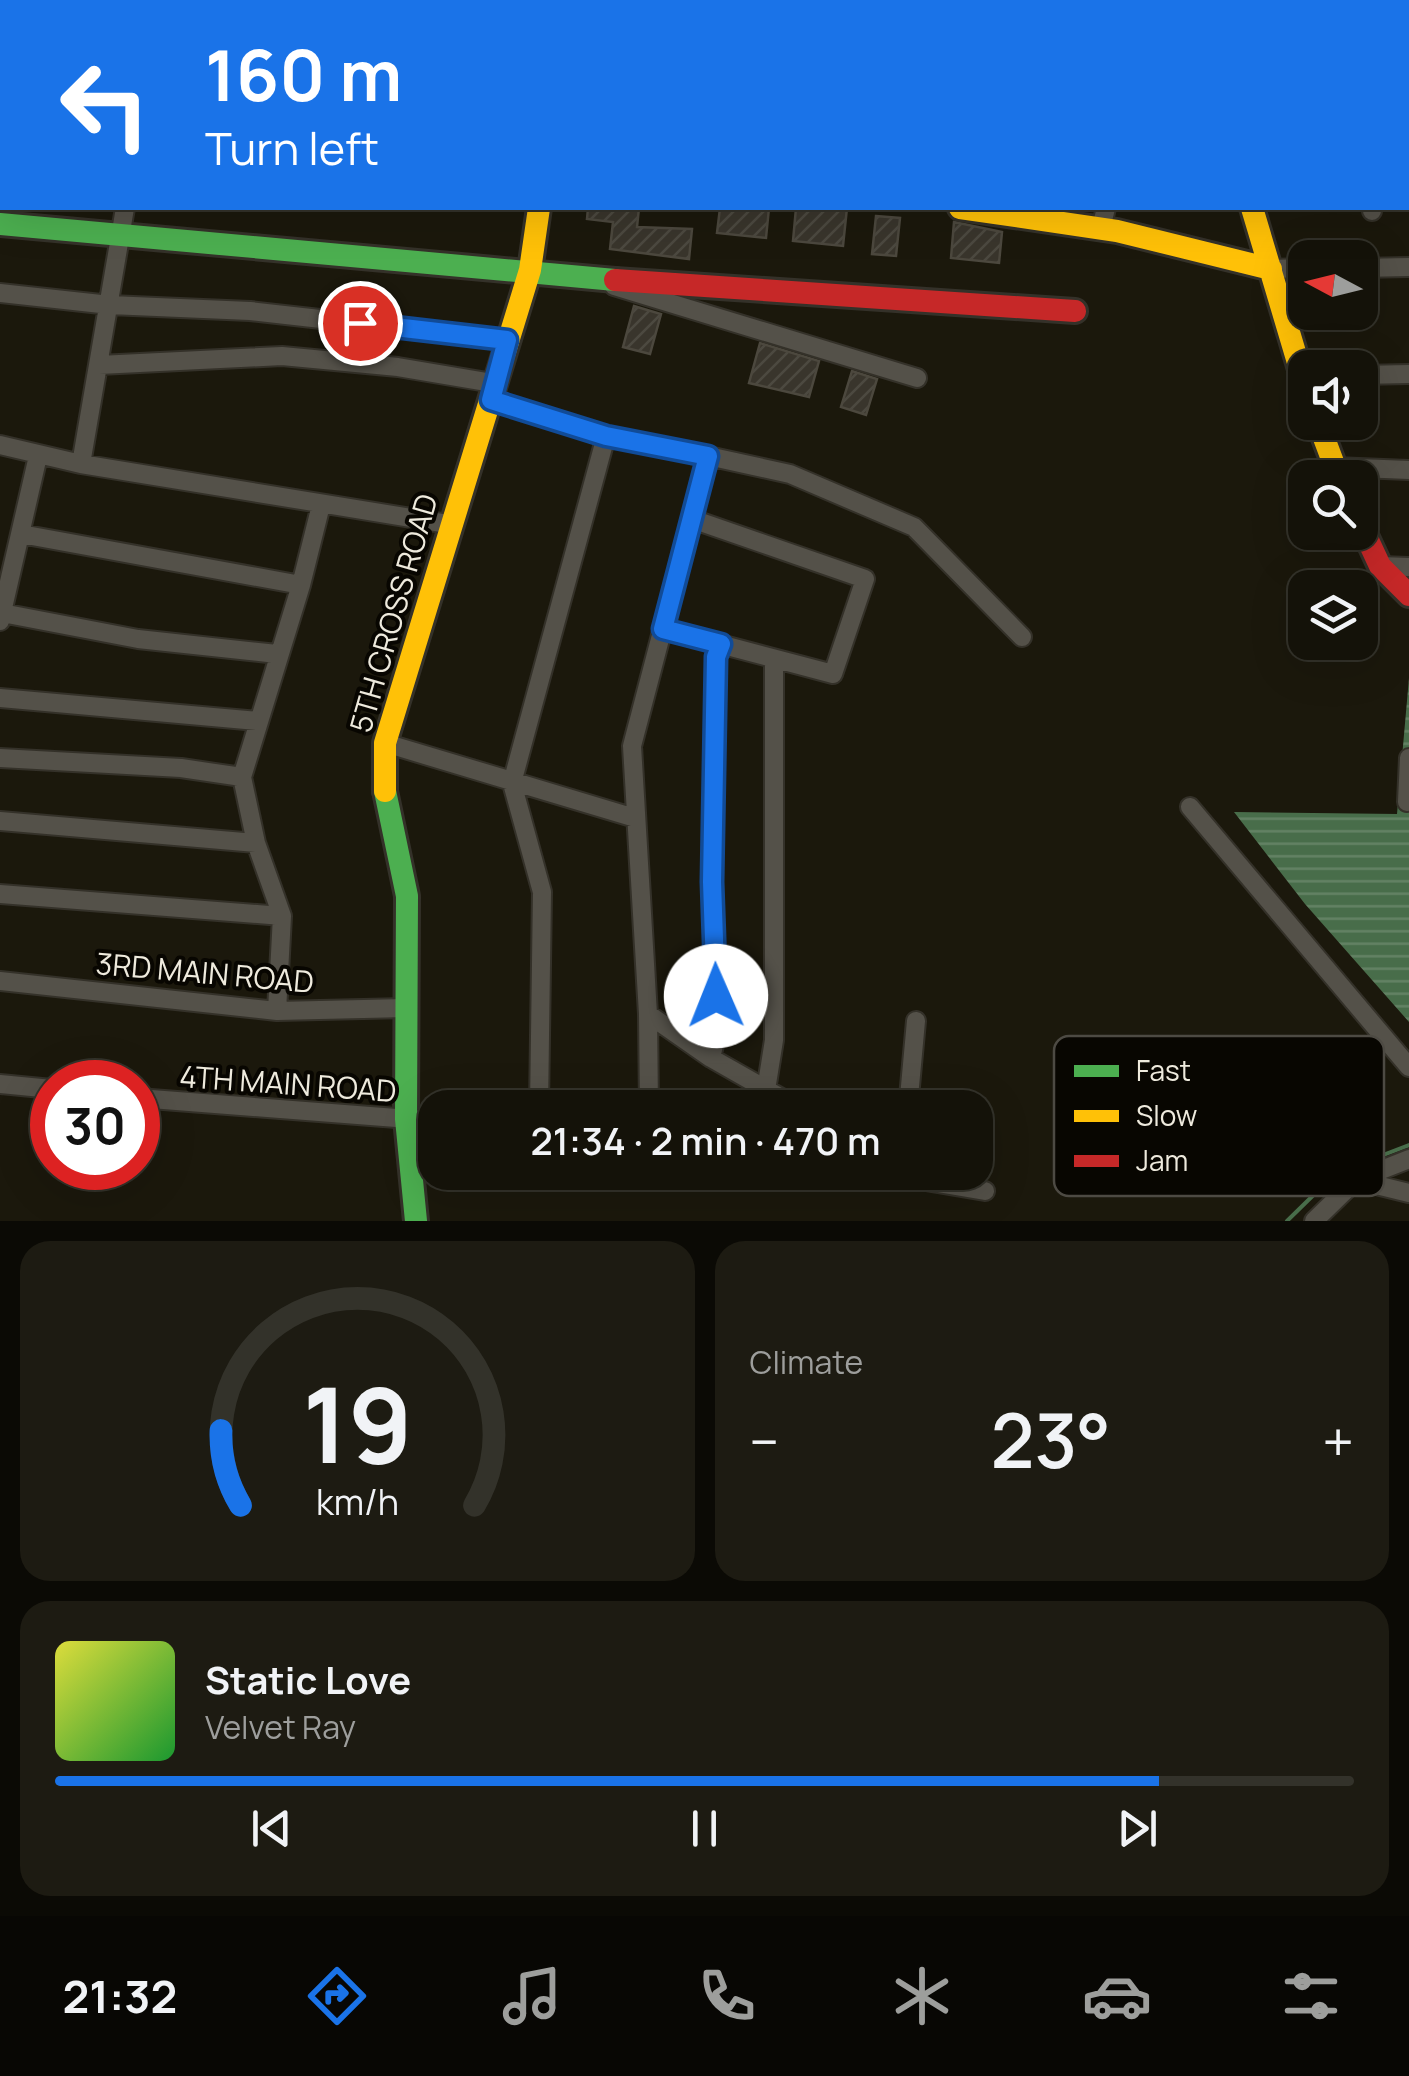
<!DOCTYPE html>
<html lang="en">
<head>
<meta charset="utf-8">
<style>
	body { margin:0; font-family:Manrope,sans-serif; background:#1d1b12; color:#f1f3f6; height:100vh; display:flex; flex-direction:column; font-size:38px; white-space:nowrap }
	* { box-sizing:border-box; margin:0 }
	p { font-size:32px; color:#9d9e9c }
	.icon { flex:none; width:55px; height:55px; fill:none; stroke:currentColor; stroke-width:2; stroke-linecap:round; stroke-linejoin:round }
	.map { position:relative; height:1221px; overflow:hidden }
	.drawer { display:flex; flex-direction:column; gap:20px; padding:20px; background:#0b0a05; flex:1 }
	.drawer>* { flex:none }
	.banner { position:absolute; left:0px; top:0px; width:1410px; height:210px; box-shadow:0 10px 40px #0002,0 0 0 2px #33322a; background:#1a73e8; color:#fff; overflow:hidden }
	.needle { width:65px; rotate:277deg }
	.tools { position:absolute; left:1288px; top:240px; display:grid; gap:20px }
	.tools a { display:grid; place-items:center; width:90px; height:90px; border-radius:20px; background:#141209; box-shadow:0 10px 40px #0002,0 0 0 2px #33322a; font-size:50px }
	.speed { position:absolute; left:30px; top:1060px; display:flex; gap:20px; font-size:50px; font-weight:700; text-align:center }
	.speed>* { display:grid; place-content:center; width:130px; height:130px; border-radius:50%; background:#141209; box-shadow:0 10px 40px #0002,0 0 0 2px #33322a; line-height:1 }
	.speed .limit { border:15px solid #d22; background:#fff; color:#111 }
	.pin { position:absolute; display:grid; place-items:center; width:85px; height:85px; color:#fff; margin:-42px; border:5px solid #fff; border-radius:50%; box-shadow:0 2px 10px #0007 }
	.me { position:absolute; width:110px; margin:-55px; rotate:359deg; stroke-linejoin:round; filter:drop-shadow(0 0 8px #0008) }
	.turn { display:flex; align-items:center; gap:35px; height:210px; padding:0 40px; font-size:45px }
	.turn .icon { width:130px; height:130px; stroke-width:2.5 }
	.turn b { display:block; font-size:70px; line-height:85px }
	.big { font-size:75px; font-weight:600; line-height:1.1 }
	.drawer .widget { flex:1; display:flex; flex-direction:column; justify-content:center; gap:15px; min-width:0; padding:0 35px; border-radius:30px; background:#1d1b12 }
	.drawer .dial { align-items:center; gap:0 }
	.dial svg { height:260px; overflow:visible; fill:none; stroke:#33322a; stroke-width:7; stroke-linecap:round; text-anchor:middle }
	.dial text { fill:#f1f3f6; stroke:none }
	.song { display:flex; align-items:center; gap:30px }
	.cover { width:120px; height:120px; border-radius:15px; background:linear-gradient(135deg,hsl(60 70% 55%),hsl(130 70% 35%)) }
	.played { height:10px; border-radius:5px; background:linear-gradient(90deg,#1a73e8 85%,#33322a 85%) }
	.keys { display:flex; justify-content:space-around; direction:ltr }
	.heat { display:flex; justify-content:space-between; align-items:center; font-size:55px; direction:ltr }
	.drawer .tiles { flex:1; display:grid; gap:20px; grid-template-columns:1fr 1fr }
	.widget:last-child { grid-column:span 2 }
	.trip { position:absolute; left:418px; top:1090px; width:575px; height:100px; border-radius:30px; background:#141209; box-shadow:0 10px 40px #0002,0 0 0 2px #33322a; font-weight:600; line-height:100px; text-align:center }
	.menu { display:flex; height:160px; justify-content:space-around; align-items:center; background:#080704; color:#9d9e9c }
	.menu .icon { width:70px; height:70px }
	.menu .on { color:#1a73e8 }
	.menu b { font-size:45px; color:#f1f3f6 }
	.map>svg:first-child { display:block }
</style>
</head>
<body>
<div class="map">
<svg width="1409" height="1221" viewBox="0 0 1409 1221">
	<defs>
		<pattern id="water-rules" width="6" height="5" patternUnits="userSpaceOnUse" patternTransform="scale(2.5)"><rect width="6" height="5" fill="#486d4a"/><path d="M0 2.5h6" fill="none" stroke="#638264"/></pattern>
		<pattern id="building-hatch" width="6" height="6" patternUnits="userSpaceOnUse" patternTransform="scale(2.5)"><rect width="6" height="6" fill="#39352c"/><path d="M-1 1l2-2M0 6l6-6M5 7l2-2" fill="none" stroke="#4c4940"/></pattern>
	</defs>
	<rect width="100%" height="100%" fill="#1b180c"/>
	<path fill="url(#water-rules)" d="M 1409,678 L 1409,1022 L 1305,904 L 1234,812 L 1397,814 Z"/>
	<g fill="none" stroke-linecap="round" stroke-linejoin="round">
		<path stroke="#486d4a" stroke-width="4" d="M 1287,1221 L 1336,1173 L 1409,1145"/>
	</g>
	<path fill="url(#building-hatch)" stroke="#4c483e" stroke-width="2.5" d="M 588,208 L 639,208 L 637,227 L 692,229 L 689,259 L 610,249 L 613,222 L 587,219 Z
		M 720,208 L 769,208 L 766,238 L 717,233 Z
		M 796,208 L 847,208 L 843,246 L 793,241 Z
		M 876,216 L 900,218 L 896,256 L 872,254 Z
		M 954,222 L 1002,232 L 999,263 L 951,258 Z
		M 634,306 L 661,314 L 650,354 L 623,347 Z
		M 760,343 L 819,361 L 809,397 L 749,383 Z
		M 852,371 L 877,379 L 866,415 L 841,407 Z"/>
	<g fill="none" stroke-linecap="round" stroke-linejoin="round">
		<defs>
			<path id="street" d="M 153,2 L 154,0
				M 875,2 L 876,0
				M 970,2 L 971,0
				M 1074,2 L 1075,0
				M 1166,2 L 1167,0
				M 1408,81 L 1409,81
				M 1372,211 L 1372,208
				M 1102,224 L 1106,208
				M 1360,268 L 1409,267
				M 1271,269 L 1305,268
				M 614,286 L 917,378
				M 0,293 L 110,305 L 250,311 L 507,340
				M 99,365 L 282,356 L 398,367 L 493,383
				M 1360,375 L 1409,374
				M 491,400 L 606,436 L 708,456 L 632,746 L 648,1014 L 649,1108
				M 0,445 L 81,464 L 448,524
				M 708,456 L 790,474 L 914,527 L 1022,637
				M 81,464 L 125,208
				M 1334,467 L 1409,470
				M 21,534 L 301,585
				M 1380,566 L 1409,567
				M 2,613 L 138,639 L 277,654
				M 0,621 L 38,456
				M 663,629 L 833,674 L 865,579 L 692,519
				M 0,698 L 257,721
				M 385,743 L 635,818
				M 0,758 L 181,768 L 242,777
				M 1407,802 L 1409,758
				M 1190,807 L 1409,1067
				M 0,821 L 256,843
				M 0,894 L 282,916
				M 0,981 L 277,1011 L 406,1008
				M 277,1011 L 282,916 L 256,843 L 242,777 L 301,585 L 321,505
				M 648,1014 L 711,1058 L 799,1108
				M 711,1058 L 717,1032 L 712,882 L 716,657 L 721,644
				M 0,1084 L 52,1089
				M 766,1090 L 774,1040 L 774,660
				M 138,1098 L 435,1121
				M 539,1108 L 542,892 L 512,783 L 606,436
				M 908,1108 L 916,1021
				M 841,1172 L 884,1180 L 902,1177 L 985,1191
				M 1356,1180 L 1409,1193
				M 1314,1221 L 1356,1180 L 1409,1159"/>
			<path id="fast" d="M 736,2 L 737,0
				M 0,224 L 615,280
				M 385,791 L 407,896 L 406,1119 L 416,1221"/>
			<path id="slow" d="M 0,124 L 2,124
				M 960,208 L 1117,231 L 1271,269
				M 1252,208 L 1305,386
				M 1318,422 L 1339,478
				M 385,791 L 385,743 L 530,270 L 539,208"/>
			<path id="jam" d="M 707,0 L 715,2
				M 615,280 L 1075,311
				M 1360,523 L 1380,566 L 1409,595"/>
		</defs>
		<use href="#street" stroke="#343129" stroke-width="22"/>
		<use href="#fast" stroke="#343129" stroke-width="28"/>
		<use href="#slow" stroke="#343129" stroke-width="28"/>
		<use href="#jam" stroke="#343129" stroke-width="28"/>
		<use href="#street" stroke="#545149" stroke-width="18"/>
		<use href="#fast" stroke="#4caf50" stroke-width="22"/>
		<use href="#slow" stroke="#ffc107" stroke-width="22"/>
		<use href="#jam" stroke="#c62828" stroke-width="22"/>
	</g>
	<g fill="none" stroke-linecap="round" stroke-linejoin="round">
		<defs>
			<path id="route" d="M 360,323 L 507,340 L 491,400 L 606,436 L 708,456 L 663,629 L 721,644 L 716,657 L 712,882 L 716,996"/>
		</defs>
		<use href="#route" stroke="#114b97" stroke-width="25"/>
		<use href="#route" stroke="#1a73e8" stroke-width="18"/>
	</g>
	<g text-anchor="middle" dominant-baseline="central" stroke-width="8" stroke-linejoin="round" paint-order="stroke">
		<g font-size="30" fill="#eeeadd" stroke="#080601">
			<text transform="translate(393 613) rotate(-74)">5TH CROSS ROAD</text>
			<text transform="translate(205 972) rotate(5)">3RD MAIN ROAD</text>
			<text transform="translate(288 1083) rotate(4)">4TH MAIN ROAD</text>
		</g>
	</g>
	<rect x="1054" y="1036" width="330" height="160" rx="15" fill="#080601" stroke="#4d4a43" stroke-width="2.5"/>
	<rect x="1074" y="1065" width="45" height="12" fill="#4caf50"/>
	<rect x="1074" y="1110" width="45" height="12" fill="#ffc107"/>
	<rect x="1074" y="1155" width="45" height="12" fill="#c62828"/>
	<g font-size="28" fill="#eeeadd">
		<text x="1136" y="1081">Fast</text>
		<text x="1136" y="1126">Slow</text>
		<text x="1136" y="1171">Jam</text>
	</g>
</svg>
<div class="tools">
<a><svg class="needle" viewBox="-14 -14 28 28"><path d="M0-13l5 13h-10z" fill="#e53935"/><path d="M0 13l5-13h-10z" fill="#9d9e9c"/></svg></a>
<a><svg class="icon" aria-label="sound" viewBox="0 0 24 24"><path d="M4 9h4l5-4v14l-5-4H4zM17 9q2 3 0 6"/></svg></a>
<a><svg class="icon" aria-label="search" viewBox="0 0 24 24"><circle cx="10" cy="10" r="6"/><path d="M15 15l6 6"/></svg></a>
<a><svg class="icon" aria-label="layers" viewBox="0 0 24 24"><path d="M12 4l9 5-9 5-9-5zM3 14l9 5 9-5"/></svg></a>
</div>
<div class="speed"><div class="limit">30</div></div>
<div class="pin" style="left:360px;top:323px;background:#d93025"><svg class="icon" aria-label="arrive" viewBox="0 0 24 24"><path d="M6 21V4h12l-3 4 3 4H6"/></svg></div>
<svg class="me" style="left:716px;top:996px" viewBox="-20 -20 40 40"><circle r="19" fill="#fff"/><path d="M0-13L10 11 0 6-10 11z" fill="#1a73e8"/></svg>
<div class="trip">21:34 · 2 min · 470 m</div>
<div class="banner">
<div class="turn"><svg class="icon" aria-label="left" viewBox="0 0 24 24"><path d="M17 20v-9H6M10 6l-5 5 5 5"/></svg><div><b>160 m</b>Turn left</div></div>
</div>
</div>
<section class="drawer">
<div class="tiles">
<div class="widget dial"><svg viewBox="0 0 100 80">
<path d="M14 69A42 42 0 1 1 86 69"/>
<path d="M14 69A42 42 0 0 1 8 46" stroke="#1a73e8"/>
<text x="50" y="56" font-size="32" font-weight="700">19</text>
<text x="50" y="72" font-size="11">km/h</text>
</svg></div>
<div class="widget"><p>Climate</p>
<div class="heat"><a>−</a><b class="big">23°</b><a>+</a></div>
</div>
<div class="widget">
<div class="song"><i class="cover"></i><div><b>Static Love</b><p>Velvet Ray</p></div></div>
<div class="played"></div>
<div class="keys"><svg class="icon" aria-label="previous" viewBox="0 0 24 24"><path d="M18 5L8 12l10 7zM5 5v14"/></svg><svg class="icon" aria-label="pause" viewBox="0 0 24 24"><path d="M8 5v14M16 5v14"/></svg><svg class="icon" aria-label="next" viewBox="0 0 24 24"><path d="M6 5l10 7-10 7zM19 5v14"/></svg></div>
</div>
</div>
</section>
<nav class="menu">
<b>21:32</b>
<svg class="icon on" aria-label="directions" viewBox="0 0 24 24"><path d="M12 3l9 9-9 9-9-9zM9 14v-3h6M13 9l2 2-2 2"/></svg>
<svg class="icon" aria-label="music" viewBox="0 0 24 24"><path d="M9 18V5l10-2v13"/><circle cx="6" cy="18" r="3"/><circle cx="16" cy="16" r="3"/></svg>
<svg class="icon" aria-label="phone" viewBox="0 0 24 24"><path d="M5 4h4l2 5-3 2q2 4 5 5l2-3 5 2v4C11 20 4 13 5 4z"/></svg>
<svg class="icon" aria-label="climate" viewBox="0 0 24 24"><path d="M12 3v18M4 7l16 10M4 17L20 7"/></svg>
<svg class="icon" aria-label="car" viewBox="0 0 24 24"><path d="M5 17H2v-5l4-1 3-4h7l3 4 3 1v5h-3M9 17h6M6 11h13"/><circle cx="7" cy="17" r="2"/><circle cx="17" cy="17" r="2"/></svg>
<svg class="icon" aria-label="filters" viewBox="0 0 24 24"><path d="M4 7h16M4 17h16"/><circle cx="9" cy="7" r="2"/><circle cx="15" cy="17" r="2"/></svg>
</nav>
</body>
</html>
